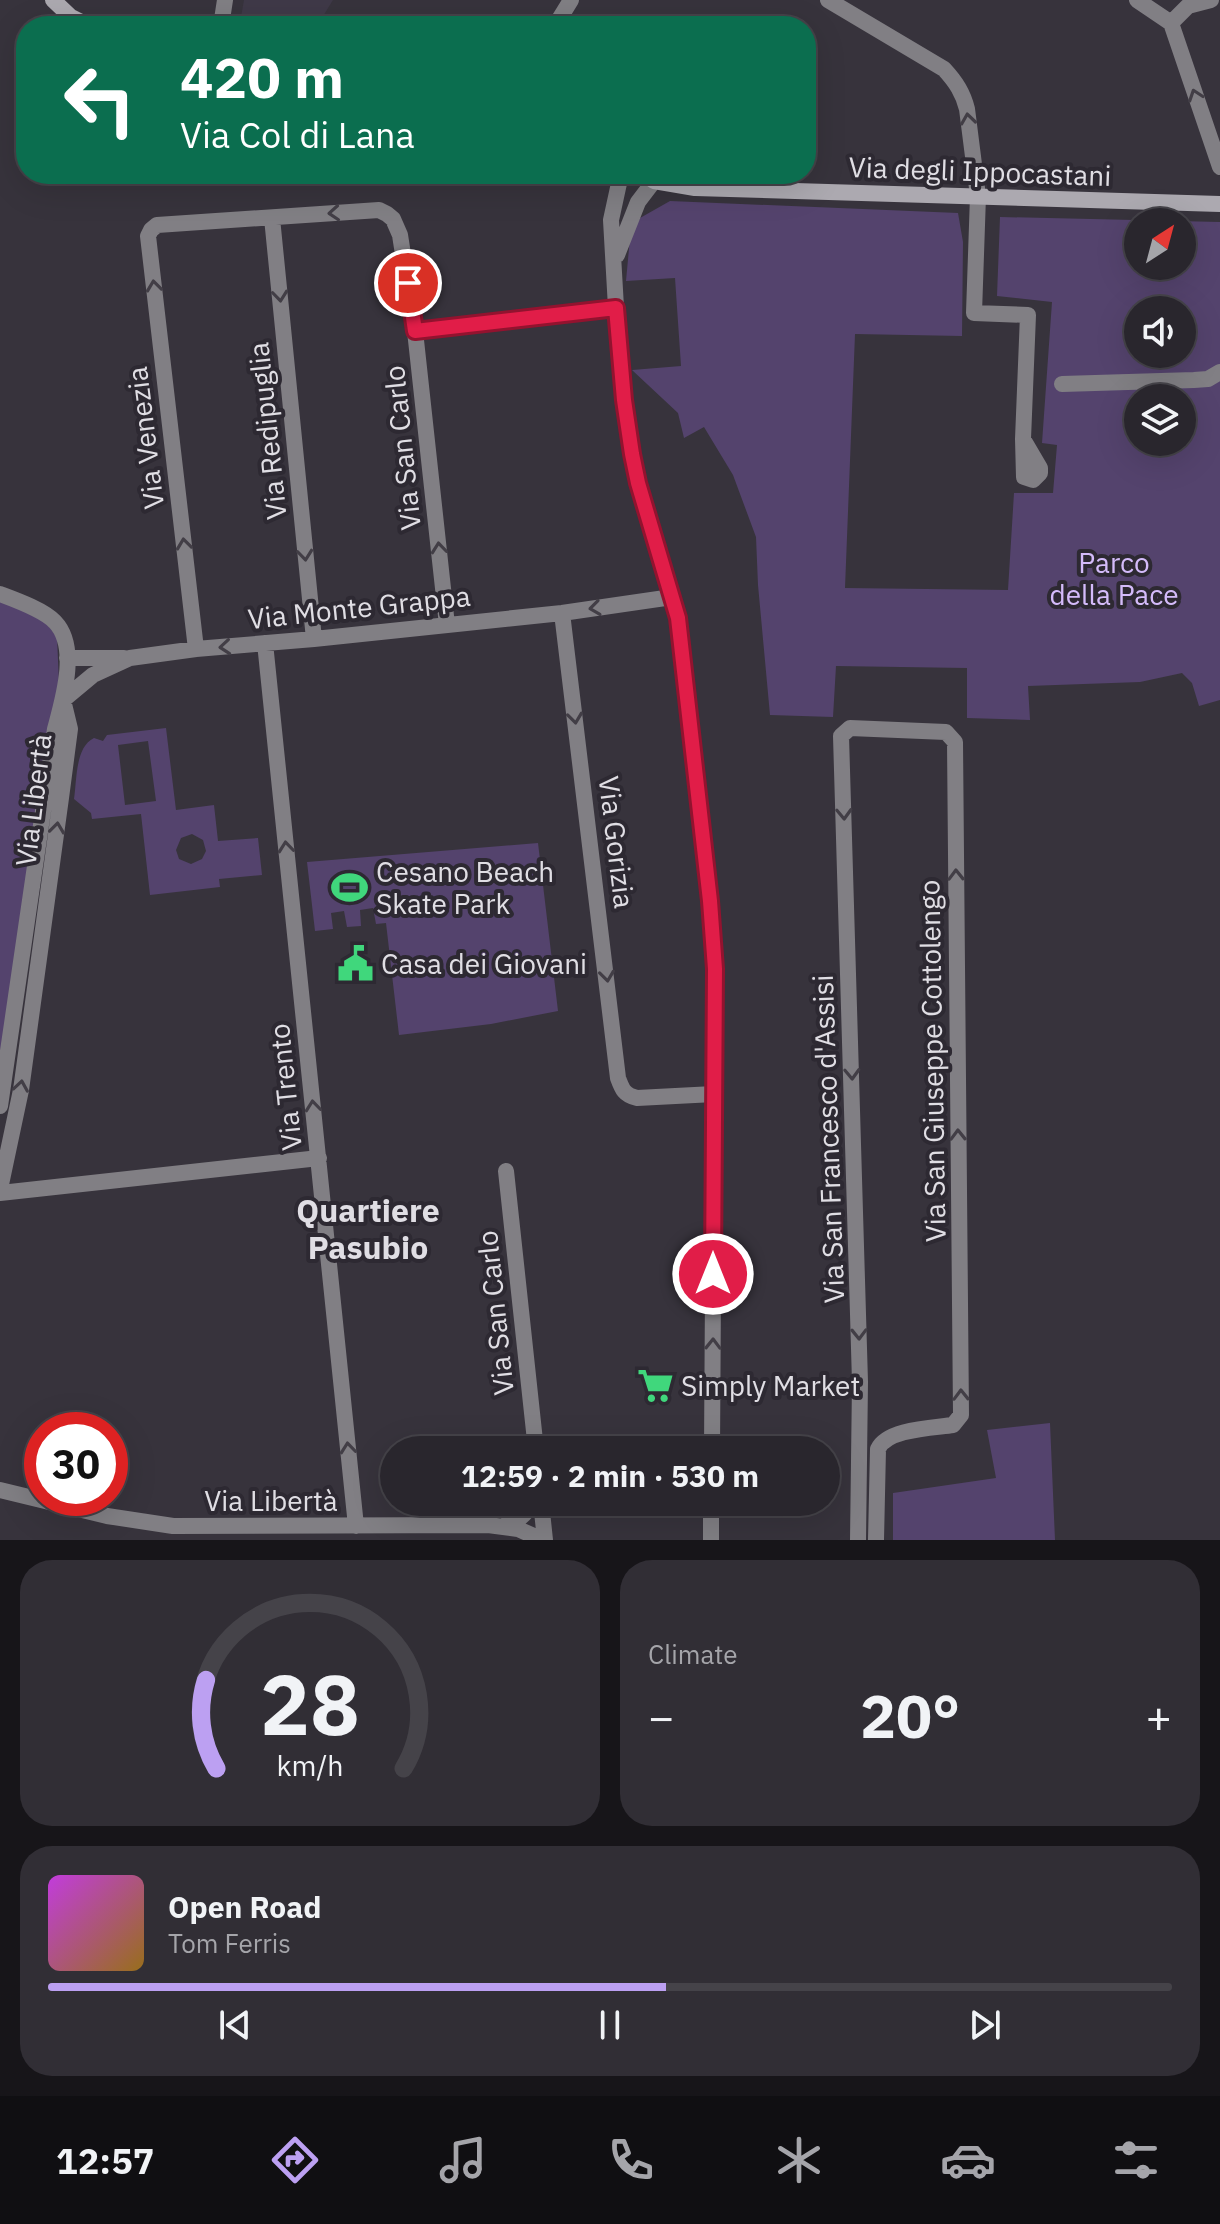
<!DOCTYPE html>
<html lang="en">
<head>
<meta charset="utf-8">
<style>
	body { margin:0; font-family:"IBM Plex Sans",sans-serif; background:#312e35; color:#f1f3f6; height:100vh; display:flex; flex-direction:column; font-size:30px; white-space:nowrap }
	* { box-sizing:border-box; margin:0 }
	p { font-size:26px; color:#a5a5aa }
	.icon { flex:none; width:44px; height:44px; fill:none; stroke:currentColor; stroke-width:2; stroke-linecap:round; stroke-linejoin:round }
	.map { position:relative; height:1540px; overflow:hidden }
	.side { display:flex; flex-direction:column; gap:20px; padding:20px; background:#171519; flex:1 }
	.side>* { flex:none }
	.top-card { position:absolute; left:16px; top:16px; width:800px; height:168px; border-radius:32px; box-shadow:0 8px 32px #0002,0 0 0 2px #454349; background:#0b6e4f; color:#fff; overflow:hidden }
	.needle { width:52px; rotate:36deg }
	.tools { position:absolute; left:1124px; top:208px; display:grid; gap:16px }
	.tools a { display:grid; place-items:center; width:72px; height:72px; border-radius:50%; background:#29262d; box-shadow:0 8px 32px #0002,0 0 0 2px #454349; font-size:40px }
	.speed { position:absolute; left:24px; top:1412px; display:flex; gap:16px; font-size:40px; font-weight:700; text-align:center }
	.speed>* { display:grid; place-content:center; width:104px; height:104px; border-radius:50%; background:#29262d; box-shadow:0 8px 32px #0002,0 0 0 2px #454349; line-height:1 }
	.speed .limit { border:12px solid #d22; background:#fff; color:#111 }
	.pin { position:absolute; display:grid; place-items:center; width:68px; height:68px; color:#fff; margin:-34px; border:4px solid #fff; border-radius:50%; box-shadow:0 2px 8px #0007 }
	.me { position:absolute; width:88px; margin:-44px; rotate:0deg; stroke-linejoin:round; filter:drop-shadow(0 0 6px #0008) }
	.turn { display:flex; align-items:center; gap:28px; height:168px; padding:0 32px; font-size:36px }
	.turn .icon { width:104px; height:104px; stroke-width:2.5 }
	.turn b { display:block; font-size:56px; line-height:68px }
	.big { font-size:60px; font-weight:700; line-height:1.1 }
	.side .tile { flex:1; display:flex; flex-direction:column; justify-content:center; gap:12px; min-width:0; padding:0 28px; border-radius:32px; background:#312e35 }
	.side .dial { align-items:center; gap:0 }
	.dial svg { height:208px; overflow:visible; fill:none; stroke:#454349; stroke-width:7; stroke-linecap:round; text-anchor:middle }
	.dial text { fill:#f1f3f6; stroke:none }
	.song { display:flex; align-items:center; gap:24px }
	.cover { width:96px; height:96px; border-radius:12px; background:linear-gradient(135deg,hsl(290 70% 55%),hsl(40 70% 35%)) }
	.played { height:8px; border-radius:4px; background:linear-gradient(90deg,#bca0f2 55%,#454349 55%) }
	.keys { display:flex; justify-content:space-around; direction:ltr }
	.heat { display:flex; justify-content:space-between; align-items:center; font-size:44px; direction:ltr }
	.side .tiles { flex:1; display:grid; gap:20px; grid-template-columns:1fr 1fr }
	.tile:last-child { grid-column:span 2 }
	.trip { position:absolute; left:380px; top:1436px; width:460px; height:80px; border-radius:40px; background:#29262d; box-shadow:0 8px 32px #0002,0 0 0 2px #454349; font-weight:700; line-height:80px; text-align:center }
	.dock { display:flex; height:128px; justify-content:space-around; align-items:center; background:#100f12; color:#a5a5aa }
	.dock .icon { width:56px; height:56px }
	.dock .selected { color:#bca0f2 }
	.dock b { font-size:36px; color:#f1f3f6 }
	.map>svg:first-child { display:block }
</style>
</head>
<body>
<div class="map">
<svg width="1220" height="1540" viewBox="0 0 1220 1540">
	<rect width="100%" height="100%" fill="#37333c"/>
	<path fill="#3f3948" d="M 244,0 L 333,0 L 317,26 L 249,26 L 241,17 Z"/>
	<path fill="#54436d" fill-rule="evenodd" d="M 670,201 L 958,213 L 963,242 L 962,336 L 855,334 L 845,588 L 1008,590 L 1014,493 L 1053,493 L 1057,445 L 1042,443 L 1052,302 L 997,296 L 1000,217 L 1220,222 L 1220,700 L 1199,706 L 1192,683 L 1182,673 L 1140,682 L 1028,686 L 1030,720 L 967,718 L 967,668 L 836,666 L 833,717 L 770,715 L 758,585 L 756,537 L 733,475 L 704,427 L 684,438 L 678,413 L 632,370 L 681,366 L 675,278 L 626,281 L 630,238 L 640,218 ZM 1138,222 L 1182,222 L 1182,266 L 1138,266 ZM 1138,310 L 1182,310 L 1182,354 L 1138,354 ZM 1138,398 L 1182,398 L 1182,442 L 1138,442 Z
		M 0,601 L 43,619 L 57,637 L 59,683 L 0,1065 Z
		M 166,728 L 176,810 L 214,805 L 218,841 L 258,838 L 262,875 L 219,879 L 220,887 L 150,895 L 141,814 L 92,819 L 91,813 L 74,799 C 77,780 75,747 94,738 L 103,741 L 107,735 ZM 148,741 L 156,801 L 125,805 L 118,745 ZM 192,834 L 203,840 L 206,851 L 202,859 L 191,864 L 179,859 L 176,850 L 181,838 Z
		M 538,843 L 558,1011 L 491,1024 L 399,1035 L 386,923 L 376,924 L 373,908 L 360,910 L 361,926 L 347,927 L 344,911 L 331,913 L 333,929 L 315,931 L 307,862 Z
		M 1050,1423 L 1055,1540 L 893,1540 L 893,1493 L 996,1478 L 987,1430 Z"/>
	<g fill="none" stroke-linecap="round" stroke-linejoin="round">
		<path stroke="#817f84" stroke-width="16" d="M 828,0 L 944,69 C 956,82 963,93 967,109 L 978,196 L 974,313 L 1028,315 L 1023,439
			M 1137,0 L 1171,23 L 1220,167
			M 1171,23 L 1188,6 L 1211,0
			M 221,26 L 225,0
			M 555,26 L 571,0
			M 621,174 L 611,220 L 617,325 L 627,427 L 638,483 L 678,618 L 710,901 L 715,969 L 712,1450
			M 272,218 L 314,639
			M 617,255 L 638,202 L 654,181
			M 415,331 L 616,308
			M 1062,384 L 1194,380 L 1208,379 L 1220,372
			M 1023,439 L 1040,468 L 1040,473 L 1033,480 L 1024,477 Z
			M 0,594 C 16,600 44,610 55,622 C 79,647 63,699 55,729 L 0,1106
			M 562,613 L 618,1078 C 622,1089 624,1095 637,1098 L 714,1094
			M 265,643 L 356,1526
			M 196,649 L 148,236 L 151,230 L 157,225 L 379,210 L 387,214 L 393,219 L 400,235 L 415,331 L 447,625
			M 67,658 L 124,658
			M 506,1171 L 536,1450
			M 0,1189 L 21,1090 L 61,798 L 70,729 L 63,700 L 93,675 L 130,658 L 196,649 L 314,639 L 562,613 L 672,597
			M 0,1193 L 319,1158
			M 0,1490 L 107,1516 L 173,1526 L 488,1525 L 518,1529 L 543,1540
			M 541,1502 L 545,1540
			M 503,1526 C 518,1522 525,1515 534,1502
			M 711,1540 L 711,1502
			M 858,1540 L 860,1382 L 841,736 L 850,728 L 946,732 L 955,742 L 961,1415 L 953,1425 C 932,1428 887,1429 878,1449 L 876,1540"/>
		<path stroke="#aca9b0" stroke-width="16" d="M 53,0 L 71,17 L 89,26
			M 644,174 L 654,181 L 695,188 L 1220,204"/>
	</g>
	<defs><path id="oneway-chevron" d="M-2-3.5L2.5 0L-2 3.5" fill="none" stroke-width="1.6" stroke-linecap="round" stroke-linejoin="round" transform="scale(2)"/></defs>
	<g stroke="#423e46">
		<use href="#oneway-chevron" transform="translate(1195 95) rotate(-109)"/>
		<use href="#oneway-chevron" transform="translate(968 119) rotate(-98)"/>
		<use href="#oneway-chevron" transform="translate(334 213) rotate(176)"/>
		<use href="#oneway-chevron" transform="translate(154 286) rotate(-97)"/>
		<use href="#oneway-chevron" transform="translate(280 296) rotate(84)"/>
		<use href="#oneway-chevron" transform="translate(184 544) rotate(-97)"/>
		<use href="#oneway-chevron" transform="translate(439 548) rotate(-96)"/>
		<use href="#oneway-chevron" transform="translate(305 555) rotate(84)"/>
		<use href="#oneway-chevron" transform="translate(595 608) rotate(172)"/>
		<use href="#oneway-chevron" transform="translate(225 647) rotate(175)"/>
		<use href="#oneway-chevron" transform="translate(575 718) rotate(83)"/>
		<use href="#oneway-chevron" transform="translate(844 814) rotate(88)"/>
		<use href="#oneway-chevron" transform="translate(57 828) rotate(-83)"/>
		<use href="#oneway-chevron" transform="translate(286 847) rotate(-96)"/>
		<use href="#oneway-chevron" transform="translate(956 875) rotate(-91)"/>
		<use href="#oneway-chevron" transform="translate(607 976) rotate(83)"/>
		<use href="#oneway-chevron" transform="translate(852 1074) rotate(88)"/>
		<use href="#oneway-chevron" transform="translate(21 1086) rotate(-81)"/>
		<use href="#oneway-chevron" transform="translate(313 1106) rotate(-96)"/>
		<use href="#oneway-chevron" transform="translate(958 1135) rotate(-91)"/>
		<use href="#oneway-chevron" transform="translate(859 1334) rotate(89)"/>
		<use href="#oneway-chevron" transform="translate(713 1344) rotate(-89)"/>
		<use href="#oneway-chevron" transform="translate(961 1395) rotate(-91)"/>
		<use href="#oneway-chevron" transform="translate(348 1448) rotate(-96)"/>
	</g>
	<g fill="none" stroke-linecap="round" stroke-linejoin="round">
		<defs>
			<path id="route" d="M 408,283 L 415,331 L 616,308 L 624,400 L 632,454 L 638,483 L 678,618 L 710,901 L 715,969 L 713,1274"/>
		</defs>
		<use href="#route" stroke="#92132f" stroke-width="20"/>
		<use href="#route" stroke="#e11d48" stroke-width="14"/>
	</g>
	<defs>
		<symbol id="stadium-bare" viewBox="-9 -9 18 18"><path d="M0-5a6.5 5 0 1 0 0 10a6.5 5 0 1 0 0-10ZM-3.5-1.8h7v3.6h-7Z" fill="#40d77c" stroke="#2d2932" stroke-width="2.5" paint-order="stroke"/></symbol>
		<symbol id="civic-bare" viewBox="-9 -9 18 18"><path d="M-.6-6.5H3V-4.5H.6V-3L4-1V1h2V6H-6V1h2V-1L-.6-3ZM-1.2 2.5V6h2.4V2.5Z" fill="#40d77c" stroke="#2d2932" stroke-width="2.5" paint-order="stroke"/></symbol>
		<symbol id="supermarket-bare" viewBox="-9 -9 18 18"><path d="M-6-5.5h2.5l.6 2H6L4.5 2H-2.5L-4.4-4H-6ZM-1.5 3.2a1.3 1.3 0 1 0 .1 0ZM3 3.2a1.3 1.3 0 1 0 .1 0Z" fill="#40d77c" stroke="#2d2932" stroke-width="2.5" paint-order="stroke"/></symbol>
	</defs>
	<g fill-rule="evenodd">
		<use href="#stadium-bare" x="324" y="862" width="51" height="51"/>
		<use href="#civic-bare" x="330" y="938" width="51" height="51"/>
		<use href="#supermarket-bare" x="630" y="1360" width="51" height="51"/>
	</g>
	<g text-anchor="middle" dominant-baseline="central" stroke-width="8" stroke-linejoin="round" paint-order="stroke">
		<g font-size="28" fill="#e0dee4" stroke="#2d2932">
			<text transform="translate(980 171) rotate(2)">Via degli Ippocastani</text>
			<text transform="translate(267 431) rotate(-96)">Via Redipuglia</text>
			<text transform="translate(145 438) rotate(-97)">Via Venezia</text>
			<text transform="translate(402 448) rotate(-96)">Via San Carlo</text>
			<text transform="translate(359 607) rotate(-6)">Via Monte Grappa</text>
			<text transform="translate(33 800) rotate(-83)">Via Libertà</text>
			<text transform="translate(617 842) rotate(83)">Via Gorizia</text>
			<text transform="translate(932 1061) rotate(-91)">Via San Giuseppe Cottolengo</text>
			<text transform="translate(285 1087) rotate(-96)">Via Trento</text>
			<text transform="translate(828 1139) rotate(-92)">Via San Francesco d'Assisi</text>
			<text transform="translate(495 1313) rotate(-96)">Via San Carlo</text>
			<text x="271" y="1500">Via Libertà</text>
		</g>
		<g font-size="28" fill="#d4bbfa" stroke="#2d2932">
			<text x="1114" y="562">Parco<tspan x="1114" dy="32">della Pace</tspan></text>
		</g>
		<g font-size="28" fill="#e0dee4" stroke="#2d2932" text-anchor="start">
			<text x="376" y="871">Cesano Beach<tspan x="376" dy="32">Skate Park</tspan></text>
			<text x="381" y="963">Casa dei Giovani</text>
			<text x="681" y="1385">Simply Market</text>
		</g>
		<g font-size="32" font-weight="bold" fill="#e0dee4" stroke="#2d2932">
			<text x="368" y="1210">Quartiere<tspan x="368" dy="37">Pasubio</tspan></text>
		</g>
	</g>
</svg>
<div class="tools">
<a><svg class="needle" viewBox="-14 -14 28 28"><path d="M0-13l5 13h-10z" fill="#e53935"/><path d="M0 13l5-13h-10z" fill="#a5a5aa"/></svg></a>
<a><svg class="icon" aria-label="sound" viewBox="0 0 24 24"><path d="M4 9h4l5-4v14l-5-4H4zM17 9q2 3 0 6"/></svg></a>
<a><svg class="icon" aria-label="layers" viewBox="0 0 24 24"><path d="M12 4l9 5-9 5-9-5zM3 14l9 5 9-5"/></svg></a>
</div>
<div class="speed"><div class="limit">30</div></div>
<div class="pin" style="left:408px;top:283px;background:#d93025"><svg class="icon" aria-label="arrive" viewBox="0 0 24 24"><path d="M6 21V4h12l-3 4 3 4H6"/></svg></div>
<svg class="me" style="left:713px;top:1274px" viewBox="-20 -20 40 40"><circle r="17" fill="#e11d48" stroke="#fff" stroke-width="3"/><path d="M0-11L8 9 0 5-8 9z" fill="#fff"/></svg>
<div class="trip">12:59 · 2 min · 530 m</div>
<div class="top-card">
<div class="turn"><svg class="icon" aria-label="left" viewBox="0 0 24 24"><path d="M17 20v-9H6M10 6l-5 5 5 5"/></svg><div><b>420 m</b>Via Col di Lana</div></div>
</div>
</div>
<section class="side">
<div class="tiles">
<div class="tile dial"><svg viewBox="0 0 100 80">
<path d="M14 69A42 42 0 1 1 86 69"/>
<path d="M14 69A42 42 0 0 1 10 35" stroke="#bca0f2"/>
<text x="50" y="56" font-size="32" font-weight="700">28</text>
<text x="50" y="72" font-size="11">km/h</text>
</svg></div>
<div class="tile"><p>Climate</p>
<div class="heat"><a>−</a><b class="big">20°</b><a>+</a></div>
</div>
<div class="tile">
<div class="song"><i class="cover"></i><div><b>Open Road</b><p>Tom Ferris</p></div></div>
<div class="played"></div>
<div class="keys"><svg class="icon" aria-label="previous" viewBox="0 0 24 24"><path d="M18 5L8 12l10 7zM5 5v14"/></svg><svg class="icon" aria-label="pause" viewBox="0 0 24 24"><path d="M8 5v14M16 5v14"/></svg><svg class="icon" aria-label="next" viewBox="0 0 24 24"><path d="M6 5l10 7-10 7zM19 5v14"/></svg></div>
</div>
</div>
</section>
<nav class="dock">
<b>12:57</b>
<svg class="icon selected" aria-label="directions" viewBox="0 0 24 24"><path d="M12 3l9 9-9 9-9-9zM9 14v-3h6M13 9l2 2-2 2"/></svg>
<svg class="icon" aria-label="music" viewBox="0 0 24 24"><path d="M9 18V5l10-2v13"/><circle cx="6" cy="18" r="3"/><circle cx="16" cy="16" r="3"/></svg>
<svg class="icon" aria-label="phone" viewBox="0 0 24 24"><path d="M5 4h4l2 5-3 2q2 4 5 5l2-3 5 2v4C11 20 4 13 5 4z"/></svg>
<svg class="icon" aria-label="climate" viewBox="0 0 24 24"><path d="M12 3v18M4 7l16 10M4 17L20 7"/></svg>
<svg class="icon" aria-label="car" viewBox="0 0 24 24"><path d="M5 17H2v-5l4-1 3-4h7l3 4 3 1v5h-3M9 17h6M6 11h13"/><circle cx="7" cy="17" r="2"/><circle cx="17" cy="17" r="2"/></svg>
<svg class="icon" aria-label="filters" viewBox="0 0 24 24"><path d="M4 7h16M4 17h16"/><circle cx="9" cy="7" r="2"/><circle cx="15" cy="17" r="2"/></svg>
</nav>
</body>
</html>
